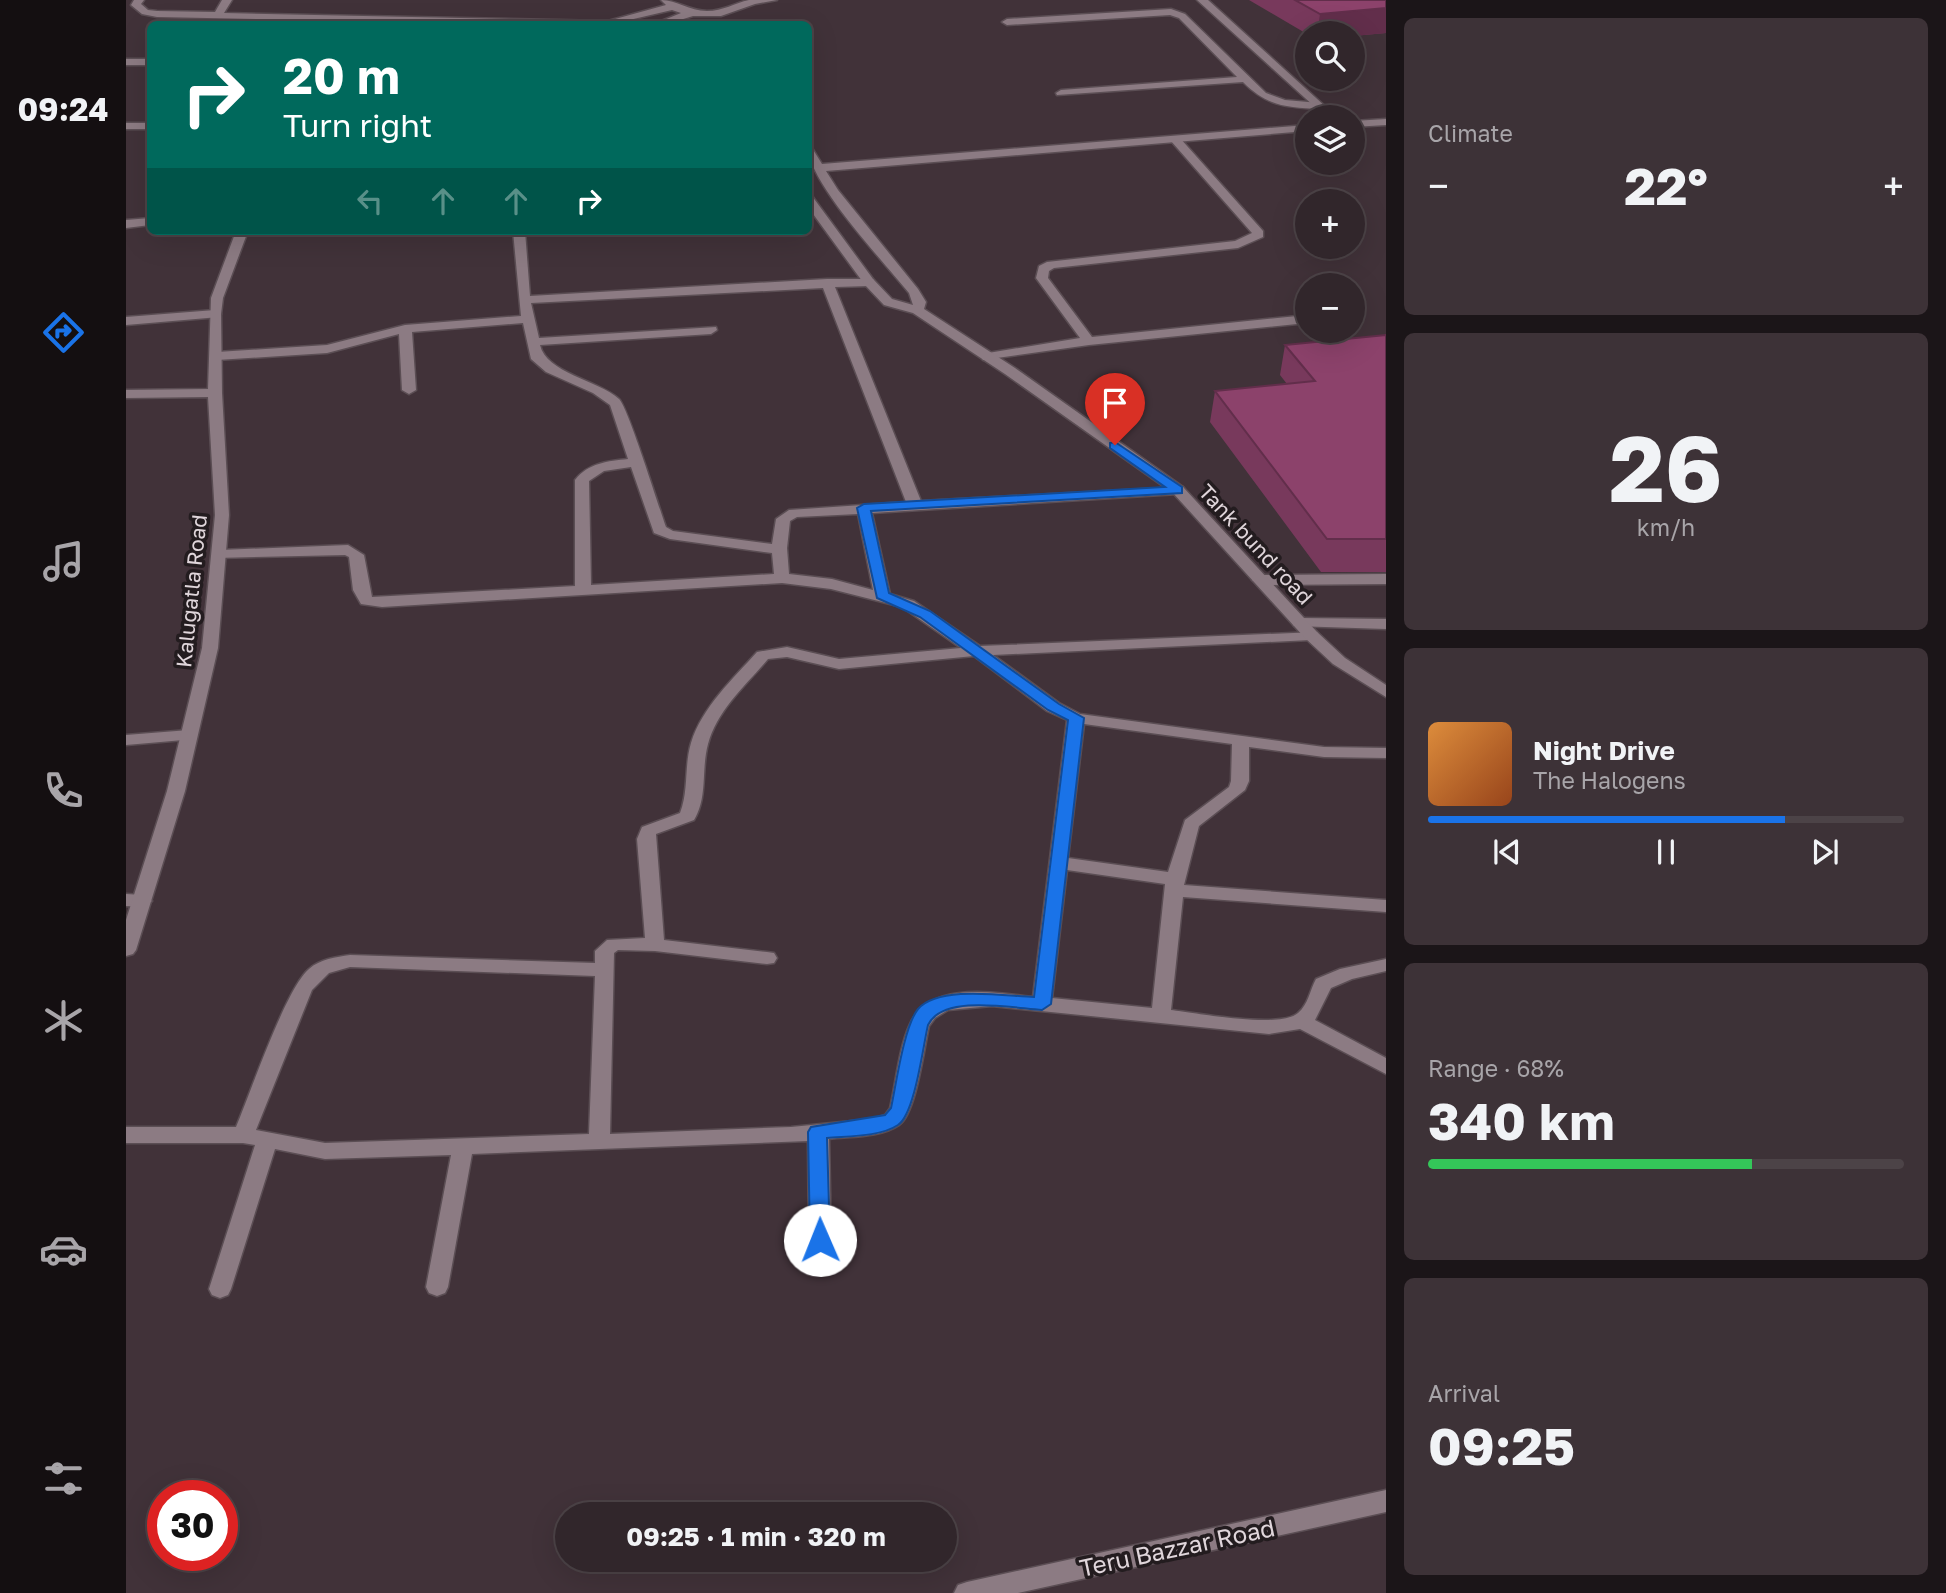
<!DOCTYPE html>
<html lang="en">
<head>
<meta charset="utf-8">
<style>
	body { margin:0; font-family:"Golos Text",sans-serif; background:#3d3237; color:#f1f3f6; height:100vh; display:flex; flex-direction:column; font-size:26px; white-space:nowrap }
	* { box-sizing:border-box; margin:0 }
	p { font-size:23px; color:#a8a5a9 }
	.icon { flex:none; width:38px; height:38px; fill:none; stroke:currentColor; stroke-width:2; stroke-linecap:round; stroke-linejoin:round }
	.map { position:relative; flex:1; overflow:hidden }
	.side { display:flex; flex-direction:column; gap:18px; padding:18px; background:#1b1518; width:560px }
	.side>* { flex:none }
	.banner { position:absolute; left:21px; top:21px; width:665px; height:214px; border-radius:10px; box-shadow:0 7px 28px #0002,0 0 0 2px #4c4347; background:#00695c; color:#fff; overflow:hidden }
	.buttons { position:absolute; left:1169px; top:21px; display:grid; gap:14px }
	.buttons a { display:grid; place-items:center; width:70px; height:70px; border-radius:50%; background:#31262b; box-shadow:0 7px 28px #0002,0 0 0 2px #4c4347; font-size:35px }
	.speed { position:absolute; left:21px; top:1480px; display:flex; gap:14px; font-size:35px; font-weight:700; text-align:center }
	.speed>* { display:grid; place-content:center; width:91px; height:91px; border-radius:50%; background:#31262b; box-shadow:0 7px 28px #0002,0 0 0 2px #4c4347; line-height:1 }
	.speed .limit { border:10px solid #d22; background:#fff; color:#111 }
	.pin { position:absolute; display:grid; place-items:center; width:60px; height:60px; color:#fff; margin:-72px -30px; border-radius:50% 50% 50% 0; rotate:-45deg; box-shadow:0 0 7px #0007 }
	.pin .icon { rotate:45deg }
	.me { position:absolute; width:77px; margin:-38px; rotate:359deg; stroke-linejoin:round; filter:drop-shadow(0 0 5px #0008) }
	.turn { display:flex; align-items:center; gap:24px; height:147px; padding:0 21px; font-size:32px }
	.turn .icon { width:91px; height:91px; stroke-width:2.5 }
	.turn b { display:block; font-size:49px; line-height:60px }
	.lanes { display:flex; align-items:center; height:66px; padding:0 21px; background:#0003; justify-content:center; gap:35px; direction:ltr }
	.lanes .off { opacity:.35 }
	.big { font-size:52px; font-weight:700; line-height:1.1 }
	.side .tile { flex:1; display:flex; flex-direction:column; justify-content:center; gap:10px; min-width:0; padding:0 24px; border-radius:10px; background:#3d3237 }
	.side .dial { align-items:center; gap:0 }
	.dial b { font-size:91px; line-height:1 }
	.song { display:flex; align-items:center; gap:21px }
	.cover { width:84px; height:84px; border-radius:10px; background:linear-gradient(135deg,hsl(30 70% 55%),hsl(20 70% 35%)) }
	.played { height:7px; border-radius:4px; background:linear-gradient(90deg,#1a73e8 75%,#4c4347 75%) }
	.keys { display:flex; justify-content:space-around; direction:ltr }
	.heat { display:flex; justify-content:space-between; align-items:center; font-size:38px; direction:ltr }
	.charge { height:10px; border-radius:5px; background:linear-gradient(90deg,#34c759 68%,#4c4347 0) }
	.trip { position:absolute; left:429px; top:1502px; width:402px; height:70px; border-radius:35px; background:#31262b; box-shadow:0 7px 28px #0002,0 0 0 2px #4c4347; font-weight:700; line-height:70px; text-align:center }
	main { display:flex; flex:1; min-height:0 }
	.menu { display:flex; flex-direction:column; width:126px; justify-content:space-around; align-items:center; background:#140f11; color:#a8a5a9 }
	.menu .icon { width:49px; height:49px }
	.menu .active { color:#1a73e8 }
	.menu b { font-size:32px; color:#f1f3f6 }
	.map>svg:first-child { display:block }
</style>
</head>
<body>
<main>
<nav class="menu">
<b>09:24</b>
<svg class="icon active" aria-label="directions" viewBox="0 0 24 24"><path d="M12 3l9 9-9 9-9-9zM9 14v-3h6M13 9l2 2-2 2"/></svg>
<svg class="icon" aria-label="music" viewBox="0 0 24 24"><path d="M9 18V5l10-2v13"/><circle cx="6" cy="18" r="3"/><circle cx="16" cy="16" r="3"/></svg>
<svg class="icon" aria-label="phone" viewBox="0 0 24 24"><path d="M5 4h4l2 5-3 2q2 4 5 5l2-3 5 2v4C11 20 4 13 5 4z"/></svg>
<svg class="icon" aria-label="climate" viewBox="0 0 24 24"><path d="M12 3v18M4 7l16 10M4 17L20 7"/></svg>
<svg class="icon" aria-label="car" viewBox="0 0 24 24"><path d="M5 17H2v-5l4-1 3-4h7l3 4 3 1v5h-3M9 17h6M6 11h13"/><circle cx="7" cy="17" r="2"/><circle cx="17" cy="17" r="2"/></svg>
<svg class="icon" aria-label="filters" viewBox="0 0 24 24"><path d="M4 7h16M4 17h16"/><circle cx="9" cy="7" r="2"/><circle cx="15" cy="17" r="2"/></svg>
</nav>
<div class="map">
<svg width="1260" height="1593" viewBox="0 0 1260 1593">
	<rect width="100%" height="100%" fill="#413239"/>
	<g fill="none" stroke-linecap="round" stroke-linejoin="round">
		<defs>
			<path id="service" d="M 1045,9 L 1059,14 L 1140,93 L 1159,100 L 1194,103 L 1199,106 L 1194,109 C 1161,107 1142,107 1117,82 L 931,95 L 930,93 L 935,90 L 1111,77 L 1053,18 L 1044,15 L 881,25 L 876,22 L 881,19 Z
				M 1045,137 L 1053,137 L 1137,231 L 1137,237 L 1112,248 L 928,268 L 923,271 L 922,278 L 966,337 L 1181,315 L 1181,323 L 963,345 L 857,360 L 855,357 L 862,353 L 954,338 L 910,278 L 913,266 L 921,262 L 1109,241 L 1126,233 L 1045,141 Z"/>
			<path id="minor" d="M 8,0 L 18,0 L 15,4 L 22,10 L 31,11 L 89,12 L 96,0 L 106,0 L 98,13 L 479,21 L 484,24 L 369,24 L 31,17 L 16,14 L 5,5 Z
				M 0,123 L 24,123 L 24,129 L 0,129 Z
				M 24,218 L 24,225 L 0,228 L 0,220 Z
				M 387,231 L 399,231 L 404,296 L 701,279 L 747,279 L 749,282 L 743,286 L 709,287 L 795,501 L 1057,487 L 1059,490 L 1057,493 L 1052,494 L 746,513 L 764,594 L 788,601 L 854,646 L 1191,632 L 1193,635 L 1185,640 L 867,655 L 933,703 L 954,714 L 1198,747 L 1260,748 L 1260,758 L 1198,757 L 1123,747 L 1123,781 L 1119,790 L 1073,826 L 1058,885 L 1260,900 L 1260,912 L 1057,897 L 1045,1010 C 1071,1013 1154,1029 1172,1013 C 1182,1005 1184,990 1190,979 L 1214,969 L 1260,959 L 1260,971 L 1226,979 L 1205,988 L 1189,1020 L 1260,1058 L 1260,1074 L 1174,1029 L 1143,1034 L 866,1006 L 822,1010 L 809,1018 L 803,1026 C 798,1048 790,1114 773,1125 C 754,1138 724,1136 703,1139 L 705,1240 L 702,1246 L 694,1248 L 686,1246 L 683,1240 L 682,1141 L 346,1154 L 322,1287 L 319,1293 L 311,1296 L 303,1293 L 300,1287 L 325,1155 L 199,1159 L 149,1149 L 105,1289 L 102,1295 L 94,1298 L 86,1295 L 83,1289 L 129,1145 L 117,1143 L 0,1143 L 0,1127 L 110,1127 C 124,1094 160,988 183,969 C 194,959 210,957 224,955 L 469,963 L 469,951 L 481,940 L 519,938 L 511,839 L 516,827 L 554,813 C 563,790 558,766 565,743 C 576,707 607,679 631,652 L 661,647 L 713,659 L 835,648 L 776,607 L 705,589 L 656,583 L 256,607 L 235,604 L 227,590 L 223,557 L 219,555 L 89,558 L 86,555 L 89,552 L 94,550 L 222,545 L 238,555 L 246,597 L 449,586 L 449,480 C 462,463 482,461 502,459 L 484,405 L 467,393 L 420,372 L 405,359 L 397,323 L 286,332 L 290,390 L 283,394 L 276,390 L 273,334 L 201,353 L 91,360 L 84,356 L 91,352 L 201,345 L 279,325 L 395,316 ZM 697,288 L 780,502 L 663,510 L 650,519 L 646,544 L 547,531 L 540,527 C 533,508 502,407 493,399 C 472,380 420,373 414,345 L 585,334 L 591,330 L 590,327 L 413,338 L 405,303 ZM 505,467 L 528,533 L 544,539 L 646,553 L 648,574 L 465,585 L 463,481 L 478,471 ZM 732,514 L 747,590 L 706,579 L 663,574 L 661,548 L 664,521 L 671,517 ZM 848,656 L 921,711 L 941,720 L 907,997 C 870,993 804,980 784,1024 C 773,1047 770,1083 764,1108 L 759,1115 L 747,1119 L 665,1127 L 484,1134 L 488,953 L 492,950 L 529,951 L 641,964 L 648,963 L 651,958 L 648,953 L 641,952 L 538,940 L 530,834 L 568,820 C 582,797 575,769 582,744 C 591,710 620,685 642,659 L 661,657 L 713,669 ZM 958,724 L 1106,744 L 1105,781 L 1103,787 L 1059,820 L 1042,872 L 942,858 ZM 941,870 L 1039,884 L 1026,1008 L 926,998 ZM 224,967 L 469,976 L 463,1134 L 199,1143 L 130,1130 L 186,990 L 203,973 Z
				M 89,310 L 95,314 L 93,317 L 0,325 L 0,317 Z
				M 1260,574 L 1260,584 L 1134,585 L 1126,580 L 1134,575 Z
				M 1174,618 L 1260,619 L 1260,629 L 1168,626 L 1166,623 Z
				M 63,730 L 71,735 L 69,739 L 0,745 L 0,735 Z
				M 0,894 L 17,895 L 26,901 L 17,907 L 0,906 Z"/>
			<path id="tertiary" d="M 535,0 C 551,0 563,11 581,11 C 597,11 609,3 623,0 C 632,0 642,0 651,0 L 629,4 L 595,16 L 567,16 L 541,24 L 528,24 L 555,13 L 546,10 L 486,24 L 471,24 L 540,5 Z
				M 1071,0 L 1082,0 L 1211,117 L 1200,117 Z
				M 0,59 L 24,59 L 24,65 L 0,65 Z
				M 1260,119 L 1260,125 L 1227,127 L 1227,121 Z
				M 1181,125 L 1181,131 L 700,171 L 712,190 L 792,289 L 800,302 L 798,309 L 889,368 L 1057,487 L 1191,632 L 1219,658 L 1260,685 L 1260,697 L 1207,664 L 1179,638 L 1047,493 L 879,374 L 787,313 L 758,305 L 739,285 L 682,207 L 682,195 L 686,196 L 747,279 L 766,299 L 787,305 L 783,293 C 758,262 682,182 682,147 L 686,148 L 696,164 Z
				M 110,231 L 122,231 L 97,298 L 95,314 L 96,393 L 103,515 L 92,648 L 59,791 L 10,950 L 7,954 L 0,956 L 0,920 L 41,791 L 76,648 L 89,515 L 82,397 L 0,398 L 0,390 L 82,389 L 85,298 Z
				M 1260,1490 L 1260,1512 L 892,1593 L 828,1593 L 832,1585 L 841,1582 Z"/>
		</defs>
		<use href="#service" stroke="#5b4e54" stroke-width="3"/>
		<use href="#minor" stroke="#5b4e54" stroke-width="3"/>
		<use href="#tertiary" stroke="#5b4e54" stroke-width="3"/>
		<use href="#service" fill="#8c7b83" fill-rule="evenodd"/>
		<use href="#minor" fill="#8c7b83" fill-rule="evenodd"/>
		<use href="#tertiary" fill="#8c7b83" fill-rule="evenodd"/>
	</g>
	<path fill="#78395c" d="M 1123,0 L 1260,0 L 1260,33 L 1227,36 L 1227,33 L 1181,34 Z
		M 1260,335 L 1260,572 L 1195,572 L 1084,422 L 1089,391 L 1161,384 L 1154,375 L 1159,345 Z"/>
	<path fill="#622e4b" d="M 1260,8 L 1260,33 L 1227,36 L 1227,33 L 1191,33 L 1194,14 Z"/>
	<path fill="#8c426b" stroke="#622e4b" stroke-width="2" d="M 1169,0 L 1260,0 L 1260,8 L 1194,14 Z
		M 1260,335 L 1260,539 L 1201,539 L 1089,391 L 1189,381 L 1159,345 Z"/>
	<path fill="#1a73e8" stroke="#114b97" stroke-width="2" d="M 989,442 L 1056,487 L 1056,493 L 745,511 L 763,593 L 804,611 L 933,704 L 958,718 L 925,1004 L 916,1010 C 886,1008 817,994 802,1025 C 797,1046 789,1114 772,1125 C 754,1137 722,1136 701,1138 L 704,1240 L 701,1246 L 694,1248 L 687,1246 L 684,1240 L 682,1132 L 685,1127 L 759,1115 L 765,1108 C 770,1085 778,1026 792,1009 C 813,985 879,996 908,997 L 942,720 L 922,710 L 794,617 L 751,598 L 731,508 L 738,504 L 1039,487 L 984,448 L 984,443 Z"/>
	<g text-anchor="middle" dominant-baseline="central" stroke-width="7" stroke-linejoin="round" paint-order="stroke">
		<g font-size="21" fill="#e0d6db" stroke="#231c1f">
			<text transform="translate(1130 544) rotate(47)">Tank bund road</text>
			<text transform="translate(65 591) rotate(-84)">Kalugatla Road</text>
		</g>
		<g font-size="24" fill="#e0d6db" stroke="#231c1f">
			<text transform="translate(1051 1547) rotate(-12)">Teru Bazzar Road</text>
		</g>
	</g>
</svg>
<div class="buttons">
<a><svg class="icon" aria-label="search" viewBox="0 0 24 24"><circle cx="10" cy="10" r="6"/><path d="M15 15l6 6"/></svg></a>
<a><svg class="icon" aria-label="layers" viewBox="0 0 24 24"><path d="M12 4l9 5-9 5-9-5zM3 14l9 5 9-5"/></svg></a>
<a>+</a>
<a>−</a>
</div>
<div class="speed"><div class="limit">30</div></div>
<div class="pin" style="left:989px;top:445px;background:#d93025"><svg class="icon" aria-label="arrive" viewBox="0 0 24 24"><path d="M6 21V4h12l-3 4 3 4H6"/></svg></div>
<svg class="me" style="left:694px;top:1240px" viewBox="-20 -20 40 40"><circle r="19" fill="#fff"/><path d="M0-13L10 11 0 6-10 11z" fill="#1a73e8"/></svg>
<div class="trip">09:25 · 1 min · 320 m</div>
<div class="banner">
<div class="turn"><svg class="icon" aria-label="right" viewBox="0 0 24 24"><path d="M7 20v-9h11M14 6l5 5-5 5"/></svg><div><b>20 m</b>Turn right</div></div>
<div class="lanes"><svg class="icon off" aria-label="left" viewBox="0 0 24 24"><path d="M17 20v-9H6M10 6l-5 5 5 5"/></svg><svg class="icon off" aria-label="ahead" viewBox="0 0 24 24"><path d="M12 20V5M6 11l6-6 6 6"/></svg><svg class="icon off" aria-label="ahead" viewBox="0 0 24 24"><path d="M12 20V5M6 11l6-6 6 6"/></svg><svg class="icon" aria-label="right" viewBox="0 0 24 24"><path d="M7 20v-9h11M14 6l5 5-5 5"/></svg></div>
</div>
</div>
<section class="side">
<div class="tile"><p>Climate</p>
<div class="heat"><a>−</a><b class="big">22°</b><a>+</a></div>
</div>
<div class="tile dial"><b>26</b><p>km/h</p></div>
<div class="tile">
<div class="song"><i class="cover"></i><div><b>Night Drive</b><p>The Halogens</p></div></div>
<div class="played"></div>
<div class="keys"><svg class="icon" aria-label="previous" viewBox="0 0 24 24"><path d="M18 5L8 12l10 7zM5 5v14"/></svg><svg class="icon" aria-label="pause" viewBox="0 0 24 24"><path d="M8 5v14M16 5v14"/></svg><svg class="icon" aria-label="next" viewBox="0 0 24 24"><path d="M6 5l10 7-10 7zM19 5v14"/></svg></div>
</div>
<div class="tile"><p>Range · 68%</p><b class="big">340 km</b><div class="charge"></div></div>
<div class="tile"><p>Arrival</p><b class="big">09:25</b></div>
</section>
</main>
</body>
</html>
